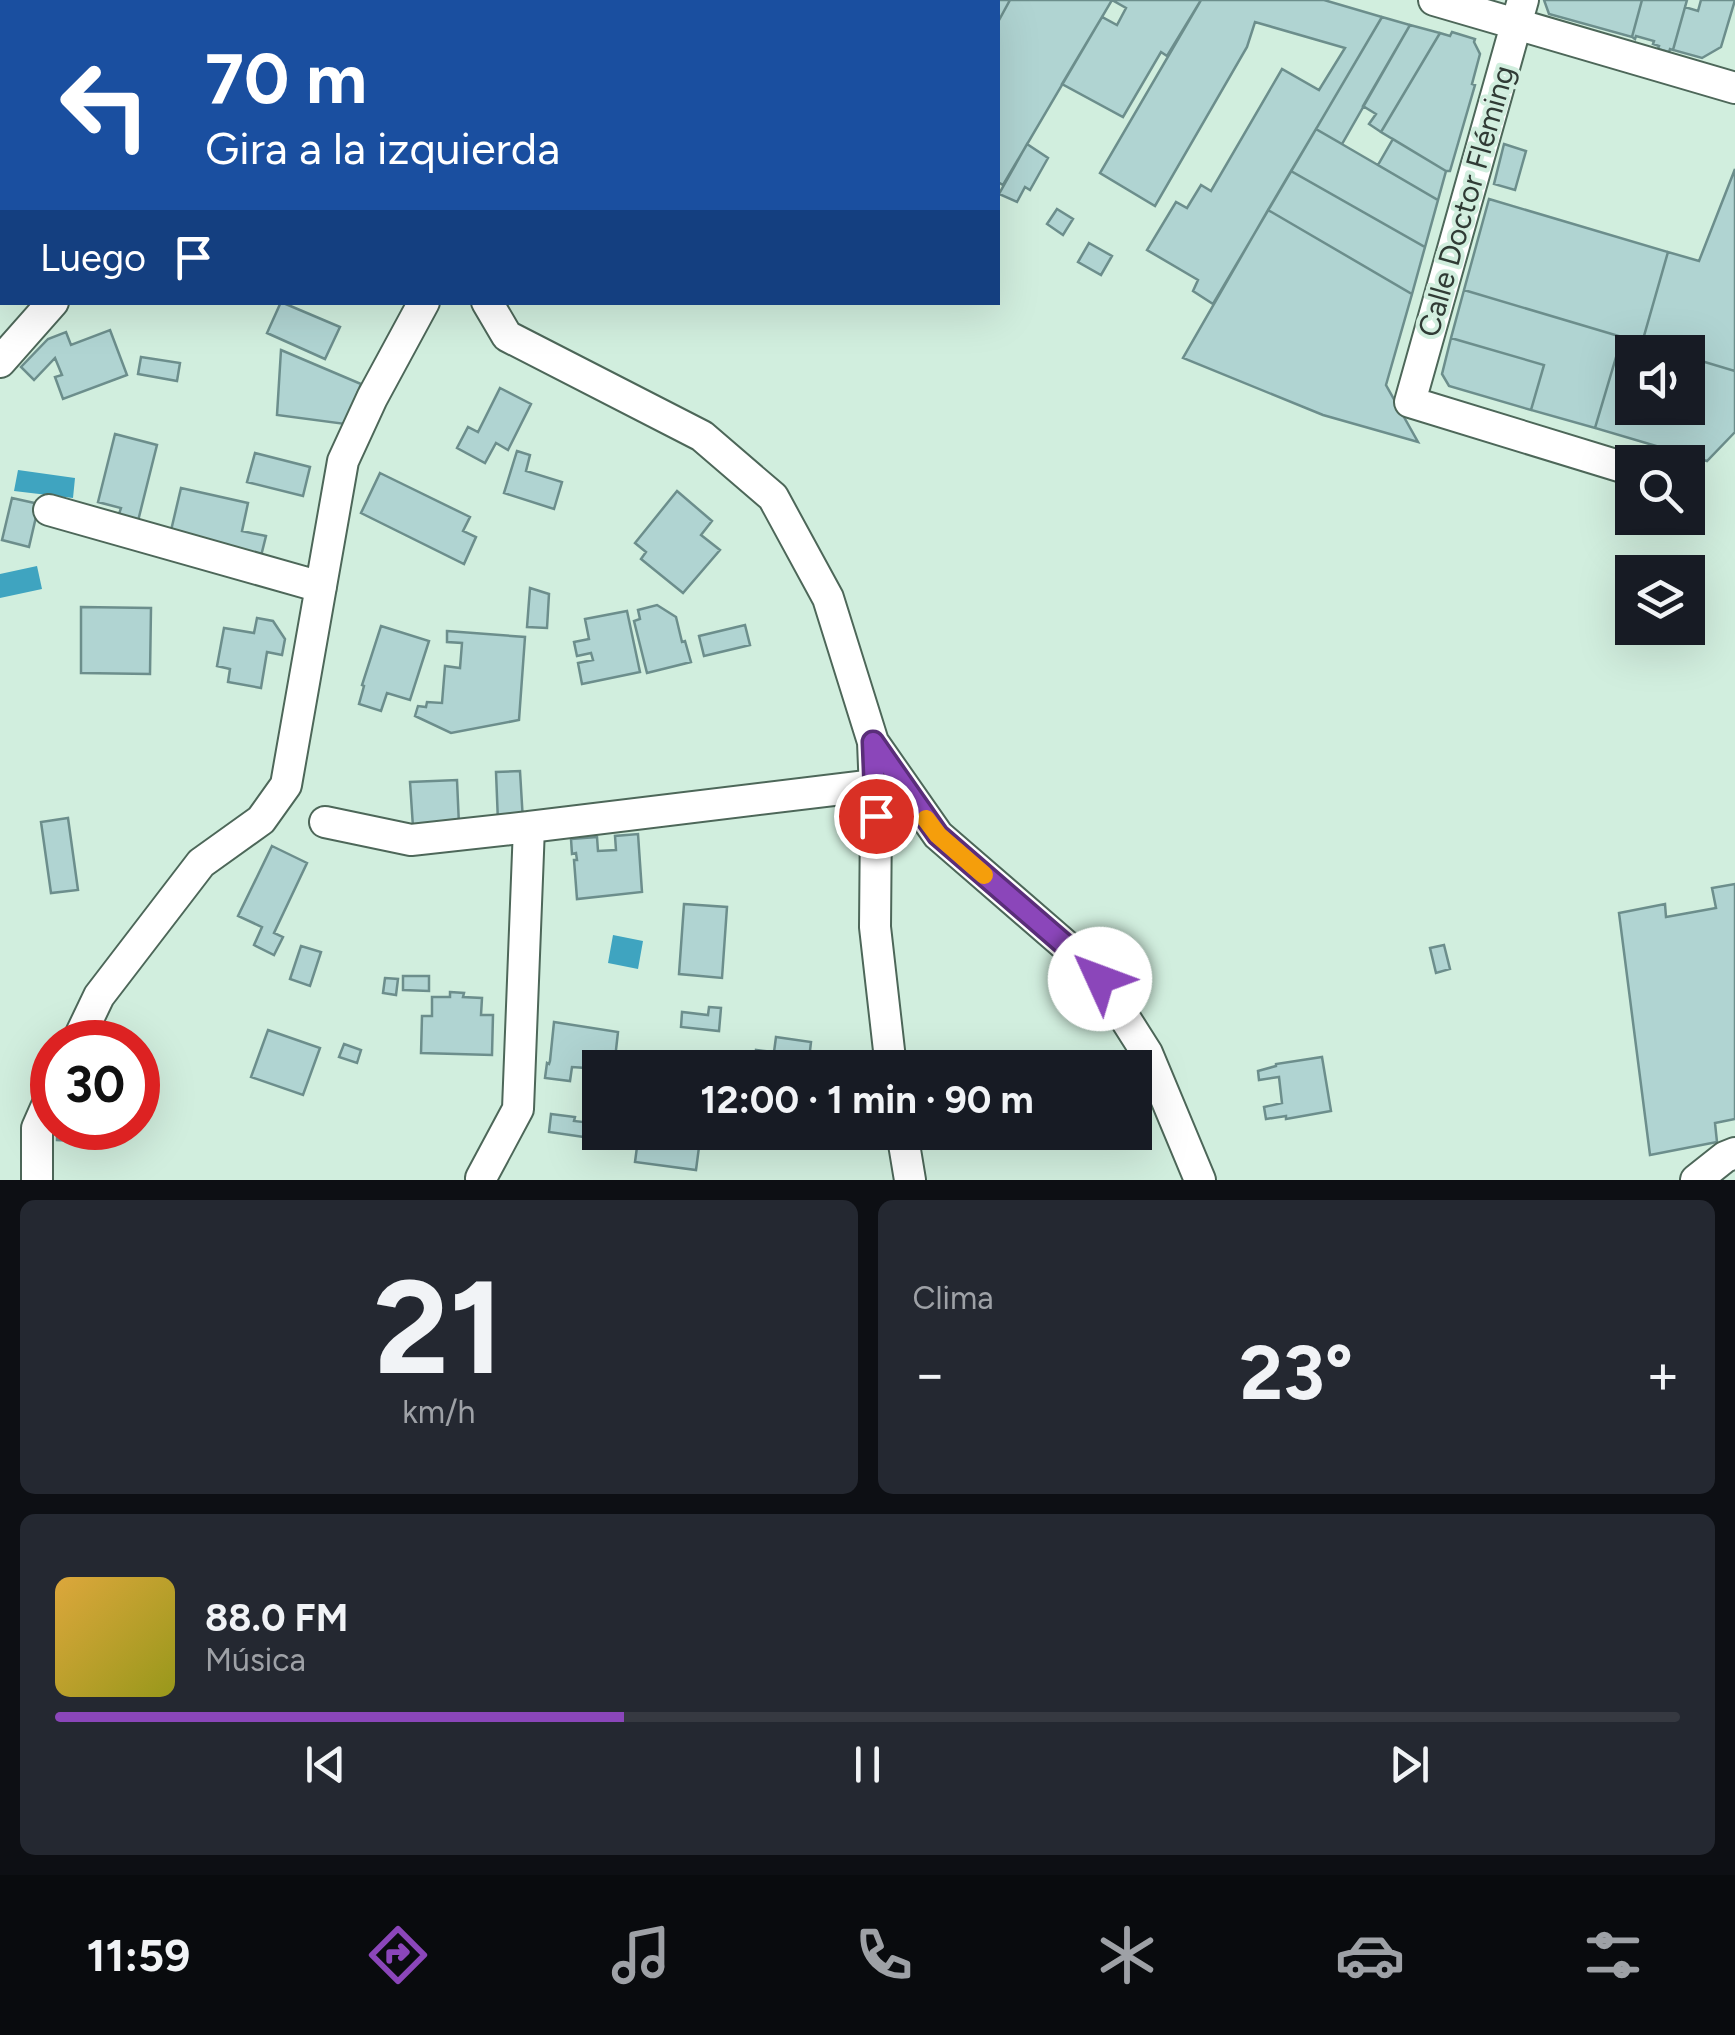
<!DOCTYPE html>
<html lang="es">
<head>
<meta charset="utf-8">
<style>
	body { margin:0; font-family:Figtree,sans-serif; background:#242831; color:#f1f3f6; height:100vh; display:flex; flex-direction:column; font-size:38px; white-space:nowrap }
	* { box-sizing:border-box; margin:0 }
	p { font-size:32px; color:#9ea1a6 }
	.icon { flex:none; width:55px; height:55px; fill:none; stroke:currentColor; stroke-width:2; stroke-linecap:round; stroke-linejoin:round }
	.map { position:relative; height:1180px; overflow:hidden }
	.drawer { display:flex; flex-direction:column; gap:20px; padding:20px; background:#0d0f14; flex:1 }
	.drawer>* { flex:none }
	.guide { position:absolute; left:0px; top:0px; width:1000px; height:305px; box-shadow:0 10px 40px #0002; background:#1a4fa0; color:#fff; overflow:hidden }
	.fabs { position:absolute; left:1615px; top:335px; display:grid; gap:20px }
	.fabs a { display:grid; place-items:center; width:90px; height:90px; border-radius:0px; background:#171b24; box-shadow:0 10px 40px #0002; font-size:50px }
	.speed { position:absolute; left:30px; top:1020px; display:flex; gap:20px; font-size:50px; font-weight:700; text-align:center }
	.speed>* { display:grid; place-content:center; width:130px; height:130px; border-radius:50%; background:#171b24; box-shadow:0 10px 40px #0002; line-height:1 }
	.speed .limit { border:15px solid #d22; background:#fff; color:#111 }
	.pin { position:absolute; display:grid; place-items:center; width:85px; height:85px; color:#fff; margin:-42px; border:5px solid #fff; border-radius:50%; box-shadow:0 2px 10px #0007 }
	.me { position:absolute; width:110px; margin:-55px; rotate:313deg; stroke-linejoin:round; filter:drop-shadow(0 0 8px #0008) }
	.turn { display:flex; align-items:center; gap:35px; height:210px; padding:0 40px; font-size:45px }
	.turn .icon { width:130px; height:130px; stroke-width:2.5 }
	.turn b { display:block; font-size:70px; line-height:85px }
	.then { display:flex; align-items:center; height:95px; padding:0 40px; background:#0003; gap:20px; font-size:38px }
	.big { font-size:75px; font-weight:700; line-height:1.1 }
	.drawer .card { flex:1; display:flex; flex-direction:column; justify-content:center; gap:15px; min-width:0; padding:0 35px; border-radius:15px; background:#242831 }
	.drawer .dial { align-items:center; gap:0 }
	.dial b { font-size:130px; line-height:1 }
	.song { display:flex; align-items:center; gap:30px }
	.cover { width:120px; height:120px; border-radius:15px; background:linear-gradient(135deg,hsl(40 70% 55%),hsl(60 70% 35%)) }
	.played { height:10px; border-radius:5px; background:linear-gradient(90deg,#8b46ba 35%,#363941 35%) }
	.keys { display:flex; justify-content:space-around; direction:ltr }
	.heat { display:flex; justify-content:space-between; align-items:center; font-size:55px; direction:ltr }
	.drawer .tiles { flex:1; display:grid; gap:20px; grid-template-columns:1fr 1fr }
	.card:last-child { grid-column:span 2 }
	.trip { position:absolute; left:582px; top:1050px; width:570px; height:100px; border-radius:0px; background:#171b24; box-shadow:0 10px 40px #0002; font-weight:700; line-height:100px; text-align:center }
	.menu { display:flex; height:160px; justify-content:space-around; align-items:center; background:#090b0e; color:#9ea1a6 }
	.menu .icon { width:70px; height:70px }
	.menu .active { color:#8b46ba }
	.menu b { font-size:45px; color:#f1f3f6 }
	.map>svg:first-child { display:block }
</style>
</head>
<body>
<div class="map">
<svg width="1735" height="1180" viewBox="0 0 1735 1180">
	<rect width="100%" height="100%" fill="#d1eede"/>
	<path fill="#3fa4c0" d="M 18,470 L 75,478 L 73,498 L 14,491 Z
		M 37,566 L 42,589 L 0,598 L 0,574 Z
		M 613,935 L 643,941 L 638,969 L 608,963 Z"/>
	<path fill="#b0d4d2" stroke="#6c8e8c" stroke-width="2.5" d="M 907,0 L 1010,0 L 998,22 L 998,2 L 905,2 Z
		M 1010,0 L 1112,0 L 1003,185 L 998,182 L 998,22 Z
		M 1112,0 L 1201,0 L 1167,56 L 1161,52 L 1123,117 L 1062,84 L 1102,17 L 1117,25 L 1126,8 Z
		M 1201,0 L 1324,0 L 1382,17 L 1213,304 L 1193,291 L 1198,280 L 1147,250 L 1176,202 L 1187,208 L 1201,185 L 1211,191 L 1282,69 L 1319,90 L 1345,48 L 1255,22 L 1247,47 L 1155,206 L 1100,173 Z
		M 1544,0 L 1642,0 L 1632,37 L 1549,14 Z
		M 1642,0 L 1687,0 L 1673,50 L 1670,49 L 1669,52 L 1658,49 L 1659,46 L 1653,44 L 1654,41 L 1636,36 L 1635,39 L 1632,37 Z
		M 1701,0 L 1735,0 L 1721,47 L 1702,58 L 1673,50 L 1685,7 L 1698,11 Z
		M 1382,17 L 1410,25 L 1342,144 L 1316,129 Z
		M 1410,25 L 1440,33 L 1381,132 L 1369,124 L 1376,114 L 1363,106 Z
		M 1452,32 L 1475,39 L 1474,42 L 1480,54 L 1472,84 L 1475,85 L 1450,171 L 1446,171 L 1381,132 L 1440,33 L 1450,36 Z
		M 1316,129 L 1438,200 L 1425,247 L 1291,171 Z
		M 1393,139 L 1446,171 L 1438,200 L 1378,165 Z
		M 1027,144 L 1048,158 L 1030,190 L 1025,187 L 1017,202 L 999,194 Z
		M 1504,144 L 1526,151 L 1515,190 L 1494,184 Z
		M 1735,169 L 1735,371 L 1688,357 L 1688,352 L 1674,352 L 1642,343 L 1668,252 L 1699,261 Z
		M 1291,171 L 1425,247 L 1412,294 L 1268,210 Z
		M 1489,199 L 1668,252 L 1642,343 L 1464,290 Z
		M 1057,209 L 1073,219 L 1063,235 L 1047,224 Z
		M 1268,210 L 1412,294 L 1386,385 L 1418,442 L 1323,415 L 1183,358 Z
		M 1089,243 L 1112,256 L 1101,275 L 1078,262 Z
		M 1464,290 L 1622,337 L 1595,428 L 1531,410 L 1544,365 L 1451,338 Z
		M 281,302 L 340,327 L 325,359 L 267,333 Z
		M 110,330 L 127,375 L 63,399 L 55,377 L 62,375 L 55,358 L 34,380 L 21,367 L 48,339 L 66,332 L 71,345 Z
		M 1622,337 L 1674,352 L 1632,352 L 1632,408 L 1688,408 L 1688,357 L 1735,371 L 1735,432 L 1707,461 L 1595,428 Z
		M 1451,338 L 1544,365 L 1531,410 L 1449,386 L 1442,374 Z
		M 281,350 L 361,384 L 345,424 L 277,415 Z
		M 141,357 L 180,363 L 177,381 L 138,374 Z
		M 500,388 L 531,404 L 508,450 L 496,443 L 485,463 L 457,448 L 468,427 L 478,432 Z
		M 115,434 L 157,445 L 137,525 L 117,520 L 121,508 L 98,502 Z
		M 517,451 L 530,455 L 526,471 L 562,482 L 554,509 L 504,493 Z
		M 255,453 L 310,467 L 303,496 L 247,482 Z
		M 380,473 L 470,517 L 463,531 L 476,537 L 464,564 L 361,513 Z
		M 181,488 L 248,503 L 242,531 L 266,536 L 260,560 L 169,539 Z
		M 677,491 L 712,521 L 701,535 L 720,550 L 683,593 L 641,559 L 646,552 L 635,543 Z
		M 12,498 L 39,504 L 29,547 L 2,540 Z
		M 530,588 L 549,594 L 547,628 L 527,627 Z
		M 657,605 L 676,617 L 682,642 L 685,641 L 691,662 L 647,673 L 634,621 L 640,619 L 638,610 Z
		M 81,607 L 151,608 L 150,674 L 81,673 Z
		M 627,611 L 640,672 L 582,684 L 578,663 L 593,660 L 591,653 L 577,656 L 574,642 L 589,639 L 585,619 Z
		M 257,618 L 273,621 L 285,639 L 282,655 L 267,652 L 261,688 L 228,682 L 230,669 L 217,666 L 224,628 L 254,633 Z
		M 745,625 L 750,645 L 704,656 L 699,636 Z
		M 381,626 L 429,641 L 410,700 L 387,693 L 381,711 L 359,704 L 364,686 L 362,685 Z
		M 447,631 L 525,637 L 519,720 L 451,733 L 415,716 L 418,706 L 426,707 L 427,702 L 442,703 L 445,666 L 460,668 L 462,643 L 447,642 Z
		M 520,771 L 523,821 L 498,822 L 496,772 Z
		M 457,780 L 459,825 L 413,827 L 410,782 Z
		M 68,818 L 78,890 L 51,893 L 41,822 Z
		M 638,834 L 642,892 L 577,899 L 574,860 L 577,860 L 576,853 L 572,854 L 571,839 L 597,837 L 598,851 L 616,850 L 615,836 Z
		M 272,846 L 307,863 L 274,933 L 283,937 L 274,955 L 254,945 L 262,927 L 238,916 Z
		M 1735,884 L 1735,1119 L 1715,1123 L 1717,1142 L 1650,1155 L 1619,913 L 1665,904 L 1666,917 L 1716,908 L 1712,888 Z
		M 684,904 L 727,907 L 722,978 L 679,974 Z
		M 1444,945 L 1450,969 L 1436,973 L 1430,948 Z
		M 301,946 L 321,952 L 310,986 L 290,979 Z
		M 403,976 L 429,976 L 429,991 L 403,990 Z
		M 385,978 L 398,979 L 396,995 L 383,993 Z
		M 450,992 L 464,993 L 463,997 L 482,998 L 481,1015 L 493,1015 L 492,1055 L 421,1053 L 422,1016 L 432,1016 L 432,997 L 450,997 Z
		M 709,1007 L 721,1008 L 719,1031 L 681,1027 L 682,1012 L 708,1015 Z
		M 554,1022 L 618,1032 L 614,1068 L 600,1068 L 600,1085 L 585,1083 L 586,1068 L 572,1067 L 570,1081 L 545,1078 L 547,1063 L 549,1064 L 550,1061 Z
		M 268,1030 L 320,1048 L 303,1095 L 251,1077 Z
		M 776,1037 L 811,1042 L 808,1068 L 754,1068 L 756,1050 L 774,1052 Z
		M 344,1044 L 361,1050 L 357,1063 L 339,1057 Z
		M 1322,1057 L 1331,1111 L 1286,1119 L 1286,1116 L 1266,1119 L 1264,1107 L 1282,1103 L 1279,1077 L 1259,1080 L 1258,1071 L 1276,1066 L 1276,1064 Z
		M 551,1114 L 575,1117 L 574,1121 L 592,1123 L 591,1138 L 549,1132 Z
		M 57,1128 L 119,1128 L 118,1143 L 57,1140 Z
		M 639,1132 L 701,1132 L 696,1170 L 635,1162 Z"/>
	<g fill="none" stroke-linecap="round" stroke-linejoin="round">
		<defs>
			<path id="minor" d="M 111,0 L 115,2
				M 1434,0 L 1735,88
				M 1523,0 L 1410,402 L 1632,470
				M 550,2 L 551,0
				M 487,302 L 507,336 L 702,436 L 773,497 L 828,598 L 873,742 L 876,816 L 875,927 L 891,1068
				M 0,362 L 53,302
				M 49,510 L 321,587
				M 873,742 L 938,835 L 1072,951 L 1100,979 L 1147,1053 L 1200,1180
				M 325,822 L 411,840 L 529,827
				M 77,1042 L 99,996 L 201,863 L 261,820 L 286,785 L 343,461 L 372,398 L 424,302
				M 902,1132 L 910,1180
				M 481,1178 L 518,1109 L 529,827 L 875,785
				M 37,1180 L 37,1128 L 52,1094
				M 1696,1180 L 1725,1157 L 1735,1153"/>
		</defs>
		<use href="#minor" stroke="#4d6759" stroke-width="34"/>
		<use href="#minor" stroke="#fff" stroke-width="30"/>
	</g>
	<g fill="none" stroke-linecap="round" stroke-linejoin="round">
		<defs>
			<path id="route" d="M 876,816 L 873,742 L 938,835 L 1072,951 L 1100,979"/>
		</defs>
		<use href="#route" stroke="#5a2e79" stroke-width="25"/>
		<use href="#route" stroke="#8b46ba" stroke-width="18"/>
		<path stroke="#f59e0b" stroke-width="18" d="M 926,819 L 938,835 L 984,875"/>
	</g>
	<g text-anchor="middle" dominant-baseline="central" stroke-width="8" stroke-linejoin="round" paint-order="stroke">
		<g font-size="30" fill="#303b35" stroke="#d1eede">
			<text transform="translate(1466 201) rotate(-74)">Calle Doctor Fléming</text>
		</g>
	</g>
</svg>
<div class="fabs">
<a><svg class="icon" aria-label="sound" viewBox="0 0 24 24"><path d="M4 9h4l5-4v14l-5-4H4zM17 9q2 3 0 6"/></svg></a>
<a><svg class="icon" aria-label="search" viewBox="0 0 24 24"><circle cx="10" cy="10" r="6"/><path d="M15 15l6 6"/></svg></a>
<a><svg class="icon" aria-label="layers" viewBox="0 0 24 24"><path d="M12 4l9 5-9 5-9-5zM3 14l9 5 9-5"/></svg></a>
</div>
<div class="speed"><div class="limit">30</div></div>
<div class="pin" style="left:876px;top:816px;background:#d93025"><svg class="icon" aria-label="arrive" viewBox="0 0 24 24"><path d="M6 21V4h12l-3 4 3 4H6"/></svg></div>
<svg class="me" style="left:1100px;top:979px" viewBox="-20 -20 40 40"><circle r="19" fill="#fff"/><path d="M0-13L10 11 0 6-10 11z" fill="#8b46ba"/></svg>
<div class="trip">12:00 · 1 min · 90 m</div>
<div class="guide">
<div class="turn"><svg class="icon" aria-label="left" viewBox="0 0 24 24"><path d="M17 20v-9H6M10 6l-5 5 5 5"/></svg><div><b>70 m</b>Gira a la izquierda</div></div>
<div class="then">Luego<svg class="icon" aria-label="arrive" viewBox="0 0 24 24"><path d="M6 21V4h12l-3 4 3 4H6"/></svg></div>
</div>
</div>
<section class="drawer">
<div class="tiles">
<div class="card dial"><b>21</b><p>km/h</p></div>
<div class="card"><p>Clima</p>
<div class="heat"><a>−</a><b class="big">23°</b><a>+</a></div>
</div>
<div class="card">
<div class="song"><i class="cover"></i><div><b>88.0 FM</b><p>Música</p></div></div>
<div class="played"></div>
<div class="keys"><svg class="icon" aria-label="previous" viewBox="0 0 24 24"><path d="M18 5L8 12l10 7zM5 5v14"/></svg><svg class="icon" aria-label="pause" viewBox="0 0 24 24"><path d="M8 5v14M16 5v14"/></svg><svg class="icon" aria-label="next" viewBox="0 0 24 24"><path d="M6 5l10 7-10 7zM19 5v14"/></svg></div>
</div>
</div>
</section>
<nav class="menu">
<b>11:59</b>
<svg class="icon active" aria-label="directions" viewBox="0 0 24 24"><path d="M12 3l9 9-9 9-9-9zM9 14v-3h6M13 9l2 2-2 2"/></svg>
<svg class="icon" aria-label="music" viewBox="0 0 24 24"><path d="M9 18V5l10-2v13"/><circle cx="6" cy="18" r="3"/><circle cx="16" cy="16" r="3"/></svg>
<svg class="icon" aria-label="phone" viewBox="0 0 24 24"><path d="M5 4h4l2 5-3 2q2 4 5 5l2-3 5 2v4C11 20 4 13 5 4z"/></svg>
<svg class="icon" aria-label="climate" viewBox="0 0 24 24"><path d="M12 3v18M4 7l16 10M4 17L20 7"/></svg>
<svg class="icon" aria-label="car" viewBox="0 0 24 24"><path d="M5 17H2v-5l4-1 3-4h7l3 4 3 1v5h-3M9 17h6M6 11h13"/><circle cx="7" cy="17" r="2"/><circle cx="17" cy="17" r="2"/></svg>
<svg class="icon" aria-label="filters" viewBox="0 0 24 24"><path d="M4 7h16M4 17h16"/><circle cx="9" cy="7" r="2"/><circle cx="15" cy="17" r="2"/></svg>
</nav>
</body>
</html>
